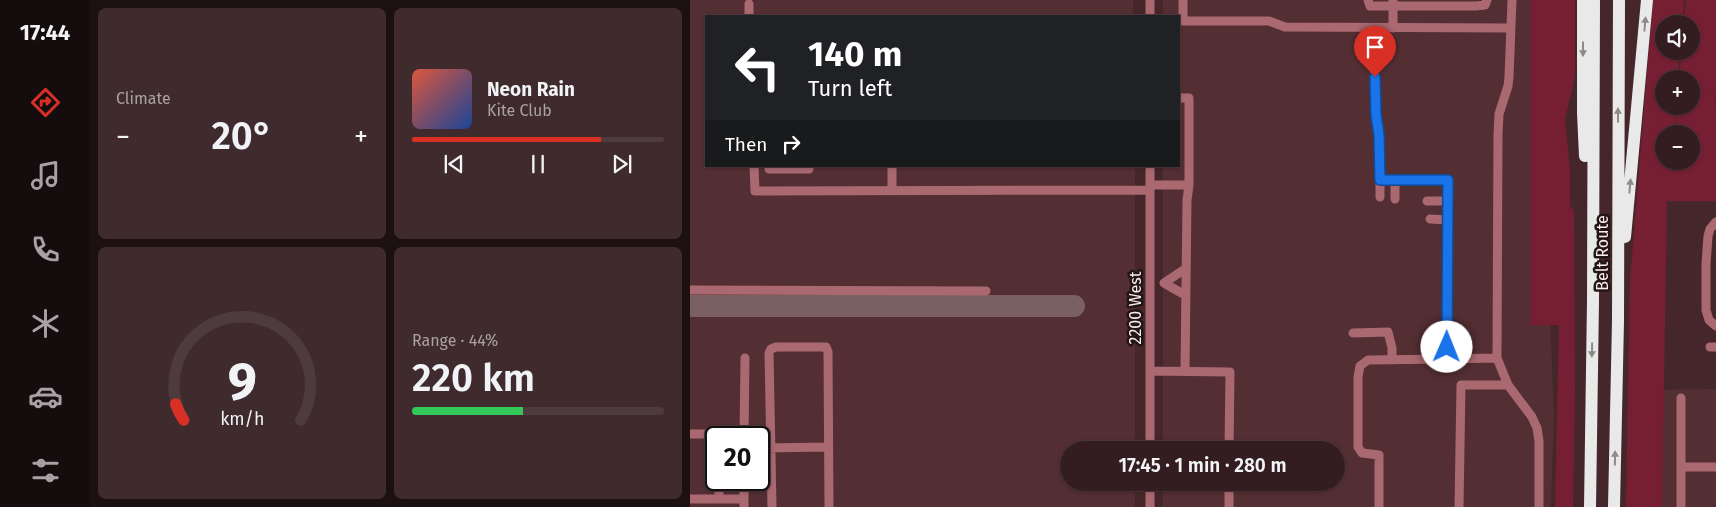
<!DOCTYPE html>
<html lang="en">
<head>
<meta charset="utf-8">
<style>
	body { margin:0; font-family:"Fira Sans",sans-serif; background:#3f2a2d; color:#f1f3f6; height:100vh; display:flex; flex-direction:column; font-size:19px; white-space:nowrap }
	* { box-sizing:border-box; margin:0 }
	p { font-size:16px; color:#a9a2a5 }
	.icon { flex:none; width:28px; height:28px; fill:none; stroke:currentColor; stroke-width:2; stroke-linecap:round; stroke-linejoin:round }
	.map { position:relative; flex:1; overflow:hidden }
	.side { display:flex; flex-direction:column; gap:8px; padding:8px; background:#1d1012; width:600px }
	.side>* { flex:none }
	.banner { position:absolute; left:15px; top:15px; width:475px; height:152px; border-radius:0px; box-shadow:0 1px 4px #0004,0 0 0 1px #4e3b3e; background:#202124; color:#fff; overflow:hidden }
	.controls { position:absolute; left:965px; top:15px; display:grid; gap:10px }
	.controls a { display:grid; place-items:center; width:45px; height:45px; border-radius:50%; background:#341d20; box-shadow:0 1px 4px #0004,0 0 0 1px #4e3b3e; font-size:25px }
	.speed { position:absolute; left:15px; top:426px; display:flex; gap:10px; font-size:25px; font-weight:700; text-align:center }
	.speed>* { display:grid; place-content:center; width:65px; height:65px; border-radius:50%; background:#341d20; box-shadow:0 1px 4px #0004,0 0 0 1px #4e3b3e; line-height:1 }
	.speed .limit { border:2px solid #111; border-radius:8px; background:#fff; color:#111 }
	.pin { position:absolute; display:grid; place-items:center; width:42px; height:42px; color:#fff; margin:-51px -21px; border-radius:50% 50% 50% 0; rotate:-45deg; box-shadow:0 0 5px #0007 }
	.pin .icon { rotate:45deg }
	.me { position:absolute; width:55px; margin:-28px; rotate:1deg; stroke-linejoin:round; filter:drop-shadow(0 0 4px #0008) }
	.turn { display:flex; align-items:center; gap:18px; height:105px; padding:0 20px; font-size:22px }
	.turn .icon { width:65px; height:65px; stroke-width:2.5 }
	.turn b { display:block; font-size:35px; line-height:42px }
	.then { display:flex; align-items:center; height:48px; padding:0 20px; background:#0003; gap:10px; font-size:19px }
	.big { font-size:38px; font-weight:600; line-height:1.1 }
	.side .card { flex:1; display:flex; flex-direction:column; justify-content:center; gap:8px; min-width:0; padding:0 18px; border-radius:8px; background:#3f2a2d }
	.side .dial { align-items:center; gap:0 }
	.dial svg { height:130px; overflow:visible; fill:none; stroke:#4e3b3e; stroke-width:7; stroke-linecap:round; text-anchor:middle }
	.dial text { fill:#f1f3f6; stroke:none }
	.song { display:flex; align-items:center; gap:15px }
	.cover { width:60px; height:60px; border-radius:8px; background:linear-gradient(135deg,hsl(10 70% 55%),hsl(220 70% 35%)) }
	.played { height:5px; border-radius:2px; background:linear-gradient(90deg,#d93025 75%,#4e3b3e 75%) }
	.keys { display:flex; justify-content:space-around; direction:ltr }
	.heat { display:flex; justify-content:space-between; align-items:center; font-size:28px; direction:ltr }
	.charge { height:8px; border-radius:4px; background:linear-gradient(90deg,#34c759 44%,#4e3b3e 0) }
	.side .tiles { flex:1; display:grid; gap:8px; grid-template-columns:repeat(2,1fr) }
	.trip { position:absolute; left:370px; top:441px; width:285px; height:50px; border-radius:25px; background:#341d20; box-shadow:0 1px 4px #0004,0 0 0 1px #4e3b3e; font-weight:600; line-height:50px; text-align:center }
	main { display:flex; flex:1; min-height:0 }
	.tab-bar { display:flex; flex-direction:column; width:90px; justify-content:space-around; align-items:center; background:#150c0d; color:#a9a2a5 }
	.tab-bar .icon { width:35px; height:35px }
	.tab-bar .current { color:#d93025 }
	.tab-bar b { font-size:22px; color:#f1f3f6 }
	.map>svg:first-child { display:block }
</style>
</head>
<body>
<main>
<nav class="tab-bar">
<b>17:44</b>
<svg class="icon current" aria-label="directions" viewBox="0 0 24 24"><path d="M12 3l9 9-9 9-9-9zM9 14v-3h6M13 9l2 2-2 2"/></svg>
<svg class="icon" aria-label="music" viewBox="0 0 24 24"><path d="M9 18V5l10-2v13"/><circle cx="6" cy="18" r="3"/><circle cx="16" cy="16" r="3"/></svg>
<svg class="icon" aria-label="phone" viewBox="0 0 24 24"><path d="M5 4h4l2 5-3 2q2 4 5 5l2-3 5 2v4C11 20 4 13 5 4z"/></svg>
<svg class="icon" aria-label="climate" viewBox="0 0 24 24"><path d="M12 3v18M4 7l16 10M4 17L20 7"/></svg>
<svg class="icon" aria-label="car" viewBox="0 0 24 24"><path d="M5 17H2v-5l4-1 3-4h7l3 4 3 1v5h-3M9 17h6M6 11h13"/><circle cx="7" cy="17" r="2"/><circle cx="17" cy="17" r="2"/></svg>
<svg class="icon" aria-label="filters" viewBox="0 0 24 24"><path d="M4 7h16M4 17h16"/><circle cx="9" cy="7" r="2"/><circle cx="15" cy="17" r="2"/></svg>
</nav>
<section class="side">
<div class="tiles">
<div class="card"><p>Climate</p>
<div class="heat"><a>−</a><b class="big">20°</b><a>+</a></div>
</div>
<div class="card">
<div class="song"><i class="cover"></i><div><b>Neon Rain</b><p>Kite Club</p></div></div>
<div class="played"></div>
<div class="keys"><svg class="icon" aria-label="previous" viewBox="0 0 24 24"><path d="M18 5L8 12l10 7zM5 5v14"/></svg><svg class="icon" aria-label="pause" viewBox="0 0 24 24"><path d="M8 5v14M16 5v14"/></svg><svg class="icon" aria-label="next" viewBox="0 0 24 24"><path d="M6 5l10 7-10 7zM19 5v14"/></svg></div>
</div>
<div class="card dial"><svg viewBox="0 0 100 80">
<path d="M14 69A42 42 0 1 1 86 69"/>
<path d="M14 69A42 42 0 0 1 9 59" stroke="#d93025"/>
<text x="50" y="56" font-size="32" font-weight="700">9</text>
<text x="50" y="72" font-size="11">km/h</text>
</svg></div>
<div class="card"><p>Range · 44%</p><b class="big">220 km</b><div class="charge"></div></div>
</div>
</section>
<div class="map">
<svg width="1026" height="507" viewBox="0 0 1026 507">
	<rect width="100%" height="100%" fill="#45272b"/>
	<path fill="#532e33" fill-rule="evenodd" d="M 0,0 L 443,0 L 443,16 L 16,16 L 16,166 L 445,166 L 445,450 L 379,450 L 379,482 L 445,483 L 445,507 L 0,507 ZM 26,438 L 69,438 L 69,480 L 26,480 Z
		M 473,0 L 850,0 L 852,128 L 864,413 L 861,507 L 473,507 L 473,483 L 646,482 L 646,450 L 473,450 L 473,166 L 489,166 L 489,16 L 473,16 Z
		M 1026,389 L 1026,507 L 959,507 L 960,390 Z"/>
	<path fill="#761f33" d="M 841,0 L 885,0 L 885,77 L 875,119 L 880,168 L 880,206 L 884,211 L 885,392 L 883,507 L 865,507 L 869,325 L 840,325 Z
		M 963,0 L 994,0 L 993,24 L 974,24 L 974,51 L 990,51 L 988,79 L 974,79 L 974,106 L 986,106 L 983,134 L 974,134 L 974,161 L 1001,161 L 1001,134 L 984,134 L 986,106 L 999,106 L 999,112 L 1001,113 L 1004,90 L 1001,90 L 1001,79 L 989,79 L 992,51 L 1001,51 L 1001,24 L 994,24 L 996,0 L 1026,0 L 1026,92 L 1017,91 L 1026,93 L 1024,115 L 1026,100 L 1026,201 L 977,201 L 972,507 L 936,507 L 940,281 Z"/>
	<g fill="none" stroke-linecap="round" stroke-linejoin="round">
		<path stroke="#7a6063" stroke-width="22" d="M 0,306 L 384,306"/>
		<path stroke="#aa6871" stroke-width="9" d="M 460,0 L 460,16
			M 493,0 L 493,21
			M 678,0 L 680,6 L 703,6 L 703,28
			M 703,0 L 703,6 L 786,6 L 795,5 L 797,0
			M 822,0 L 819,77 L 818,86 L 809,114 L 808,135 L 807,358 L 818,385 L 842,417 L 847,428 L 849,441 L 849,507
			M 59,4 L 59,16
			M 489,21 L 579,21 L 595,27 L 821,28
			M 679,28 L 682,40 L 684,58 L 686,115 L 689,135 L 690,180 L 758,180 L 756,359 L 678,360 L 670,366 L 668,377 L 668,447 L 672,453 L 689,455 L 689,507
			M 64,166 L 65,191 L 460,190
			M 79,166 L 79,169 L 119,169 L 119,166
			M 202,166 L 202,189
			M 460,166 L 460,450
			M 460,185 L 499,185 L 499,98 L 489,98
			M 690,197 L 690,180
			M 705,199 L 705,180
			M 737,201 L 758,201
			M 740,219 L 758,220
			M 1026,222 L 1020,229 L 1018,236 L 1016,264 L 1016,310 L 1019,320 L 1026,326
			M 0,290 L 296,291
			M 495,295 L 474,283 L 495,269
			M 663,333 L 698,332 L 702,348 L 702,360
			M 1020,347 L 1026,347
			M 756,359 L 807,358
			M 460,371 L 540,372 L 539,450
			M 495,371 L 497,200 L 499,185
			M 0,434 L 54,434
			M 54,438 L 55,358
			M 69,448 L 138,447
			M 991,467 L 1026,467
			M 29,480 L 29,498
			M 460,482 L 460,507
			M 0,499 L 54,499
			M 54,507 L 54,480
			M 82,507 L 79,353 L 81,349 L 86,347 L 136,347 L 138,352 L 139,507
			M 539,507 L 539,482
			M 769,507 L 771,385 L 818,385
			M 991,507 L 991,398"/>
		<path stroke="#e9e9e9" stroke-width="12" d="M 893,0 L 893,113 L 895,156
			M 935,237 L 957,0
			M 900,507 L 903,301 L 904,0
			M 924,507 L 928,321 L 929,0"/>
	</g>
	<defs><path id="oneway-solid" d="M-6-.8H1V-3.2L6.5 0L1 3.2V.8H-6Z" transform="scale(1.25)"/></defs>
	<g fill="#8f8a8a">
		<use href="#oneway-solid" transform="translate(955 24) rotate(-85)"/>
		<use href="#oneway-solid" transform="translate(893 49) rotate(90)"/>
		<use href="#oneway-solid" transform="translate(928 115) rotate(-90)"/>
		<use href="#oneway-solid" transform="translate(940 186) rotate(-85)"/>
		<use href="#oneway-solid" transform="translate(902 350) rotate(91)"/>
		<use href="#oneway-solid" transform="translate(925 458) rotate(-89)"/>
	</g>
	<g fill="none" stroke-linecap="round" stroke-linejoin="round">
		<defs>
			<path id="route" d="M 685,77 L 686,115 L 689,135 L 690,180 L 758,180 L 757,347"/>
		</defs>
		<use href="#route" stroke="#114b97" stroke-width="12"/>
		<use href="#route" stroke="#1a73e8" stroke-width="9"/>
	</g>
	<g text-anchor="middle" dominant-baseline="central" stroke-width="5" stroke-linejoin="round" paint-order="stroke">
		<g font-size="16" fill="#fdeced" stroke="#221516">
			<text transform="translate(912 253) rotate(-90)">Belt Route</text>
			<text transform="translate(445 308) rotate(-90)">2200 West</text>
		</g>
	</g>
</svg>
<div class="controls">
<a><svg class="icon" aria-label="sound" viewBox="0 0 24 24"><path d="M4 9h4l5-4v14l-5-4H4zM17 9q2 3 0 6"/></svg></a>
<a>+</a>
<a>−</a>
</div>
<div class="speed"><div class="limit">20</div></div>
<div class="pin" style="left:685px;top:77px;background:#d93025"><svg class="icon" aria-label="arrive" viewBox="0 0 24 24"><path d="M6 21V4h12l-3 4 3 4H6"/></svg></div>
<svg class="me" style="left:757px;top:347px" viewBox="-20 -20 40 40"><circle r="19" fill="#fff"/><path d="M0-13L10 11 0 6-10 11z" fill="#1a73e8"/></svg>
<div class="trip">17:45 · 1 min · 280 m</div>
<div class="banner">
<div class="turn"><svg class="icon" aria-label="left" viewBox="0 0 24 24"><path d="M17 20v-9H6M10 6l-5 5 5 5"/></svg><div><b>140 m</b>Turn left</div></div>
<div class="then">Then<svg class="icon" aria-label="right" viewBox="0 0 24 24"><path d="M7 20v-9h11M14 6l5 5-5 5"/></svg></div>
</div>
</div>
</main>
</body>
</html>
